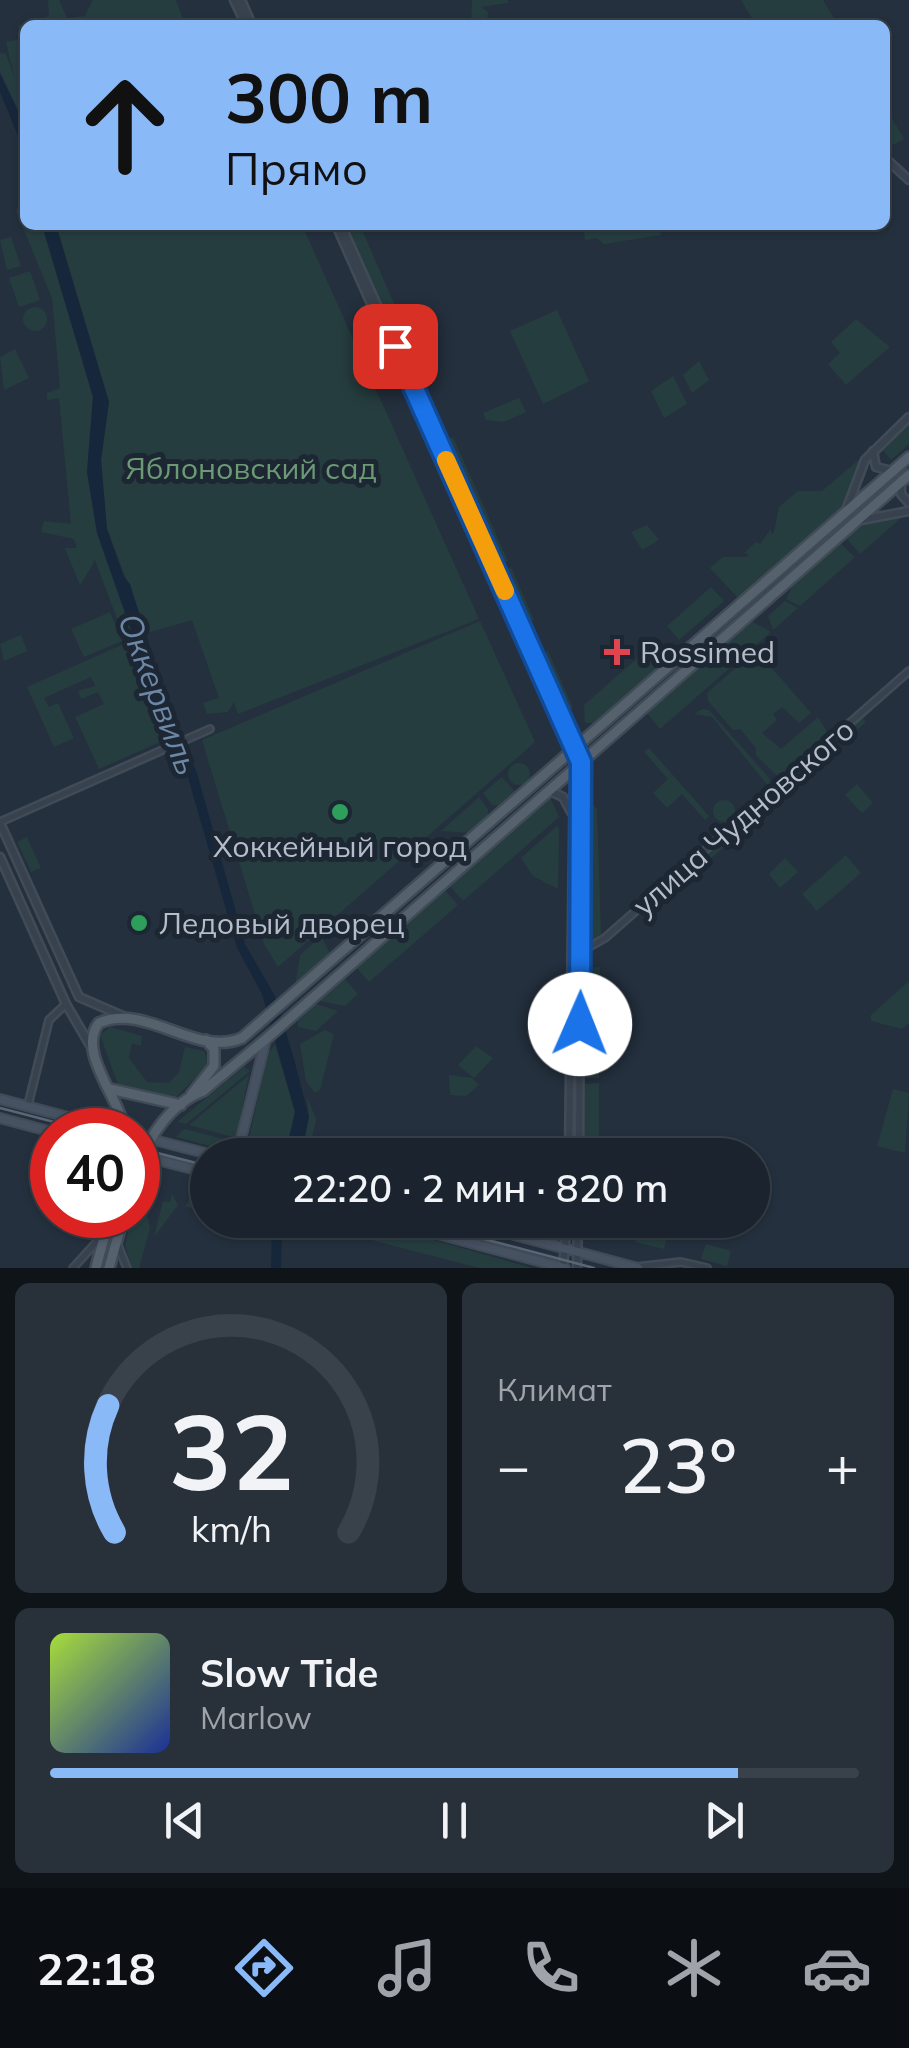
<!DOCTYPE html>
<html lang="ru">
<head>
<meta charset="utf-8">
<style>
	body { margin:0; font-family:Mulish,sans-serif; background:#28303a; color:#f1f3f6; height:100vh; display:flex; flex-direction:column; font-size:38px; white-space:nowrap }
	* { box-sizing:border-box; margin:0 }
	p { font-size:32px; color:#a0a4aa }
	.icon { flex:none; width:55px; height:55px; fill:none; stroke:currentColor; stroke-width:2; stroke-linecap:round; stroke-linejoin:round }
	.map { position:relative; height:1268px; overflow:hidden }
	.side { display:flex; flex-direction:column; gap:15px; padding:15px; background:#0f1419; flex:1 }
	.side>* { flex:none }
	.top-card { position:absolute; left:20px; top:20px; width:870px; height:210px; border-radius:15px; box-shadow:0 2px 8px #0004,0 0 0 2px #39414a; background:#8ab9f7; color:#111; overflow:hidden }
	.speed { position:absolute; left:30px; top:1108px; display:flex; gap:20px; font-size:50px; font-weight:700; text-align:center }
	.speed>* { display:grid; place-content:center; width:130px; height:130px; border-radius:50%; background:#1b242e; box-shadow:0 2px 8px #0004,0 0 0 2px #39414a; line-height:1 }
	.speed .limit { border:15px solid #d22; background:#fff; color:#111 }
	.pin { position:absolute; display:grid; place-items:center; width:85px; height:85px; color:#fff; margin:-42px; border-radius:20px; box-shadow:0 5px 15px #0006 }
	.me { position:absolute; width:110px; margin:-55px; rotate:1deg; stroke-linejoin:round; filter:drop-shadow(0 0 8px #0008) }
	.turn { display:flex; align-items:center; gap:35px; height:210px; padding:0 40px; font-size:45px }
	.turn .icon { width:130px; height:130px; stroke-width:2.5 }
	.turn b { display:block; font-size:70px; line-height:85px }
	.big { font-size:75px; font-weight:600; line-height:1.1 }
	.side .widget { flex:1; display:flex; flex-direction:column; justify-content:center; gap:15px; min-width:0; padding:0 35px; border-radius:15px; background:#28303a }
	.side .dial { align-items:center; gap:0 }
	.dial svg { height:260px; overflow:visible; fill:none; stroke:#39414a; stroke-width:7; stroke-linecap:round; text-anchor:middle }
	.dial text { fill:#f1f3f6; stroke:none }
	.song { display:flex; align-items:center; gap:30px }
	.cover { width:120px; height:120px; border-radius:15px; background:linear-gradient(135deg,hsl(80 70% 55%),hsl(230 70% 35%)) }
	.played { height:10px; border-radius:5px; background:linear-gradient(90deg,#8ab9f7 85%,#39414a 85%) }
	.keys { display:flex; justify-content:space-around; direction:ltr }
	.heat { display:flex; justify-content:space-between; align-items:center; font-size:55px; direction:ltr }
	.side .tiles { flex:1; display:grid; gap:15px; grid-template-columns:1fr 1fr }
	.widget:last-child { grid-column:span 2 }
	.trip { position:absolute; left:190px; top:1138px; width:580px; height:100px; border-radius:50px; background:#1b242e; box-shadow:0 2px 8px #0004,0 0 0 2px #39414a; font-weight:600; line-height:100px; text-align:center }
	.menu { display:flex; height:160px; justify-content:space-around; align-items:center; background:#0b0e12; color:#a0a4aa }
	.menu .icon { width:70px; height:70px }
	.menu .on { color:#8ab9f7 }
	.menu b { font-size:45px; color:#f1f3f6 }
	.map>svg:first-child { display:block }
</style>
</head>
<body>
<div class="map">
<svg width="909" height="1268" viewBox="0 0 909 1268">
	<rect width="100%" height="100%" fill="#24303e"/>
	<path fill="#263d3f" d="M 48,0 L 59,0 L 67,18 L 85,16 L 93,0 L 176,0 L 185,25 L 70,25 L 67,20 L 25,25 L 20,30 L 18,26 L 49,16 Z
		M 472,0 L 508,0 L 508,3 L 481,7 L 488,12 L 487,25 L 471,25 Z
		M 741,0 L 823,0 L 838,25 L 756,25 Z
		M 25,38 L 25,125 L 0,71 L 0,53 L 6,54 L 15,79 L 6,42 Z
		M 885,106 L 904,139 L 887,148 L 885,147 Z
		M 25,188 L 25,225 L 42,225 L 93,397 L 87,472 L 97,533 L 169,738 L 99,769 L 75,717 L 104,704 L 98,692 L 81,699 L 78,691 L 95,686 L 91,677 L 44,698 L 49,707 L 58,703 L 74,738 L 54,747 L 27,687 L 126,643 L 95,560 L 80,586 L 65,548 L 77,548 L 74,539 L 41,532 L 44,521 L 71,524 L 59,398 L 47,400 L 47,393 L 60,388 L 52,298 L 16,211 Z
		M 56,225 L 302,225 L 479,619 L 238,714 L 234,702 L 228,712 L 207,714 L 203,703 L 219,698 L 192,620 L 147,633 L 107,529 L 101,460 L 109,402 Z
		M 346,225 L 360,225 L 421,366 L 411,370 Z
		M 583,225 L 659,225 L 661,235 L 604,244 L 597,238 L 585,240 Z
		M 11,237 L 21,266 L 7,270 L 0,240 Z
		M 30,271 L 40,300 L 19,307 L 9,278 Z
		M23 319a12 12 0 1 1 24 0a12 12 0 1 1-24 0Z
		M 557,310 L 589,381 L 543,404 L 510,331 Z
		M 856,319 L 890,347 L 846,385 L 828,364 L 840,353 L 831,342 Z
		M 15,349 L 29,378 L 4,390 L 0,357 Z
		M 699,361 L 709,380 L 692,393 L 683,375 Z
		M 673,376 L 687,404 L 664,418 L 651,391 Z
		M 519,398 L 526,412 L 504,422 L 486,420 L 483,413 Z
		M 909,422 L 909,444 L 891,460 L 881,448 Z
		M 453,437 L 508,561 L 499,566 L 443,442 Z
		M 862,457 L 841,509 L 738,598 L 710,568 L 723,557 L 746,557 L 749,554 L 744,553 L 756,542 L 760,544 L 771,529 L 771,534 L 774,532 L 779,507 L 798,491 L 822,491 Z
		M 903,516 L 860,554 L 846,538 L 868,521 Z
		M 647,525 L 659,540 L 642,550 L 631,532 Z
		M 840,543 L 855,557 L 800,606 L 786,599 L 793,585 Z
		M 511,567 L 534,620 L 524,623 L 502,572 Z
		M 711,587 L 724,601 L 679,640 L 667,626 Z
		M 785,601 L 798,608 L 773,630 L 768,616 Z
		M 110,612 L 122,641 L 84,657 L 71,629 Z
		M 480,621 L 535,742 L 278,967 L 264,944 L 202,740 Z
		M 751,621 L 771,632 L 660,729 L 647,713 Z
		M 21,635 L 27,651 L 4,661 L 0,644 Z
		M 658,640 L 670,658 L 596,723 L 585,723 L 584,705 Z
		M 756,650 L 811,713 L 799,723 L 782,707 L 773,714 L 777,720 L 762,733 L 781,749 L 818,717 L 827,732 L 780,779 L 756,755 L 756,748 L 740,729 L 733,730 L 708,701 L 707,693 Z
		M 548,651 L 573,708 L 568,711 L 542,653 Z
		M 702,709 L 709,710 L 770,779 L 769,787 L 712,717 L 694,714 Z
		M 862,718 L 866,722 L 766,810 L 764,804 Z
		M 649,748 L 709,816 L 705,820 L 682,794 L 667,808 L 653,793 L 668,779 L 644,752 Z
		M508 774a11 11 0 1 1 22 0a11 11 0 1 1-22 0Z
		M 502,777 L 516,793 L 501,806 L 492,805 L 483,793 Z
		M 857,784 L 873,803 L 862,813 L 845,795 Z
		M 479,797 L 488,809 L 488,818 L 471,833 L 441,831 Z
		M 550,797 L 559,817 L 463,901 L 449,885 Z
		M713 811a11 11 0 1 1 22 0a11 11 0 1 1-22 0Z
		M 589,800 L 597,809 L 601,934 L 594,939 L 586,929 Z
		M 758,809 L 763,813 L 677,888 L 676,881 Z
		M 557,826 L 559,829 L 558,889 L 533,876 L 521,858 Z
		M 27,837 L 41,868 L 31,872 L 17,842 Z
		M 846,855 L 861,873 L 817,911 L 802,894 Z
		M 785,858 L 798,872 L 780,888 L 769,874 Z
		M 445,890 L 458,905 L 369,982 L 356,967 Z
		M 321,936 L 331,955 L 295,987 L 300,955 Z
		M 600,967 L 600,994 L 588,993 L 585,968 Z
		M 345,979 L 358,994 L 345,1006 L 320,1001 Z
		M 909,981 L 909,1023 L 902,1029 L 871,1021 L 871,1015 Z
		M 585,998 L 600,999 L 599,1078 L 584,1078 Z
		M 316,1004 L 338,1011 L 316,1031 L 298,1027 L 298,1021 Z
		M 110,1027 L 142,1036 L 141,1046 L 132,1043 L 129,1058 L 147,1082 L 169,1083 L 179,1072 L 185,1047 L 204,1051 L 209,1065 L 174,1099 L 119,1087 L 100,1035 Z
		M 325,1030 L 334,1034 L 320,1090 L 315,1093 L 306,1081 L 300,1044 Z
		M 275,1045 L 295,1112 L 285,1155 L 252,1155 L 248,1144 L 267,1054 Z
		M 476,1046 L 493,1058 L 474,1078 L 458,1065 Z
		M 244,1067 L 250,1071 L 186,1124 L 177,1122 Z
		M 249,1075 L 236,1138 L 189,1125 Z
		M 449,1075 L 472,1078 L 479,1085 L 466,1096 L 450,1095 Z
		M 599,1083 L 599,1155 L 583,1155 L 584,1084 Z
		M 893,1089 L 909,1093 L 905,1153 L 877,1146 Z
		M 307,1096 L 316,1120 L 308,1155 L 301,1155 L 309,1117 Z
		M 184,1129 L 185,1129 L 234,1142 L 221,1149 L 176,1137 Z
		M 201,1184 L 207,1184 L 207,1213 L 185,1206 Z
		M 138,1193 L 143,1195 L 150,1228 L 139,1268 L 132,1268 L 125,1245 L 132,1215 L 138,1215 Z
		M 172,1194 L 178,1205 L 154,1237 L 163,1201 L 170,1202 Z
		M 351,1220 L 363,1220 L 532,1268 L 479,1268 L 348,1234 Z
		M 639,1227 L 668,1234 L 664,1249 L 635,1242 Z
		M 706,1244 L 731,1251 L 727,1266 L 701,1259 Z"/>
	<path fill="#17273b" d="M 0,74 L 25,125 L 25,153 L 0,92 Z
		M 42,225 L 56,225 L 109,402 L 101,460 L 107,529 L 124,577 L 130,584 L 170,712 L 197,773 L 245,944 L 275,996 L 294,1059 L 309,1117 L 301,1155 L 285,1155 L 295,1112 L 262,994 L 237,948 L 187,774 L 169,738 L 97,533 L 87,472 L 93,397 Z"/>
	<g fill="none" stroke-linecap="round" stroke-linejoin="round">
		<path stroke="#17273b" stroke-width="10" d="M 276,1268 L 277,1220"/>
		<defs>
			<path id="minor" d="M 0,822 L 210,729
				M 580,952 L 605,938 L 909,671
				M 28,1105 L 49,1020 L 66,1004
				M 117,1243 L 127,1268
				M 636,1267 L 681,1262 L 707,1268
				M 73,1268 L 103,1235"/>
			<path id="tertiary" d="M 234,0 L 246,25
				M 241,0 L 252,25
				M 885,158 L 909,180
				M 336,225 L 570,751
				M 341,225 L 575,747
				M 873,451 L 876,467 L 892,471
				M 901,483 L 901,494 L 909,503
				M 847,508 L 865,460 L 909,417
				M 861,520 L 909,511
				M 550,791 L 563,797 L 571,812
				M 0,823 L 79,997 L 123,1016
				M 0,857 L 66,1004 L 91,1047
				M 569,1155 L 574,767
				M 579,1155 L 581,761
				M 563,1268 L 567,1220
				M 577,1268 L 578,1220"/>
			<path id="secondary" d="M 0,1099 L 117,1130
				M 0,1118 L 52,1132
				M 150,1139 L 213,1155
				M 237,1155 L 266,1039
				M 142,1156 L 208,1173
				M 385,1220 L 565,1268
				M 458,1220 L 638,1268"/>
			<path id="primary" d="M 110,1089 L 181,1105
				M 191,1095 L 214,1066 L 214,1049 L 206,1040
				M 125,1130 C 120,1099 76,1051 99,1023 C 146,1002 196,1058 242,1038 L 909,457
				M 138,1168 C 148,1137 171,1103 203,1091 L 266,1039 L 909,475
				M 96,1268 L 110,1215
				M 109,1268 L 124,1215"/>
		</defs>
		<use href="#minor" stroke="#414b57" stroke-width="10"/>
		<use href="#tertiary" stroke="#414b57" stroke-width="11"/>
		<use href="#secondary" stroke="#414b57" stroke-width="12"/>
		<use href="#primary" stroke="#414b57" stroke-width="14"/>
		<use href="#minor" stroke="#38424e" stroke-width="5"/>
		<use href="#tertiary" stroke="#38424e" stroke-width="6"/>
		<use href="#secondary" stroke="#465161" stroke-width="8"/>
		<use href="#primary" stroke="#56616e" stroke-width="9"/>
		<path stroke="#5a6675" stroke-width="2.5" d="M 0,1108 L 85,1130
			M 138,1148 L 208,1166
			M 412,1220 L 594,1268"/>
	</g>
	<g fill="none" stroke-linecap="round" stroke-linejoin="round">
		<defs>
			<path id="route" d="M 395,346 L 581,762 L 580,1024"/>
		</defs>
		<use href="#route" stroke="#114b97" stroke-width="25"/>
		<use href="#route" stroke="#1a73e8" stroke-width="18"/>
		<path stroke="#f59e0b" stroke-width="18" d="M 446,460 L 505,591"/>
	</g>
	<path fill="#e0444e" stroke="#1d2733" stroke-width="4" d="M612 637h10v10h10v10h-10v10h-10v-10h-10v-10h10z"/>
	<g fill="#2e9e5b" stroke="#1d2733" stroke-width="4">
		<circle cx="340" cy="812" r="10"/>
		<circle cx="139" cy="923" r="10"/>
	</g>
	<g text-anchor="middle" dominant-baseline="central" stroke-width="10" stroke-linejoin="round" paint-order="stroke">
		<g font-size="30" fill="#6b9a74" stroke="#1d2733">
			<text x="251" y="468">Яблоновский сад</text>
		</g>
		<g font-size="30" fill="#b4bdc9" stroke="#1d2733" text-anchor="start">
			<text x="640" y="652">Rossimed</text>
			<text x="340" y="846" text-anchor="middle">Хоккейный город</text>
			<text x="159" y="923">Ледовый дворец</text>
		</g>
		<g font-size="30" fill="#b4bdc9" stroke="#1d2733">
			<text transform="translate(743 817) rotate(-41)">улица Чудновского</text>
		</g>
		<g font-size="32" font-style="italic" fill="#6d88a7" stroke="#1d2733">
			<text transform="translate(159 694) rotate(69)">Оккервиль</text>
		</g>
	</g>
</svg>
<div class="speed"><div class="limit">40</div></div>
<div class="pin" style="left:395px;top:346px;background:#d93025"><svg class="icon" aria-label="arrive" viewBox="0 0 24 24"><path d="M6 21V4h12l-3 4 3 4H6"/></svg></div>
<svg class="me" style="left:580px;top:1024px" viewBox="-20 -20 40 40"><circle r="19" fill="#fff"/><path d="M0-13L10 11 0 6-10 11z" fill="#1a73e8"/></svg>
<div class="trip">22:20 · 2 мин · 820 m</div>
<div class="top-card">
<div class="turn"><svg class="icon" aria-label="ahead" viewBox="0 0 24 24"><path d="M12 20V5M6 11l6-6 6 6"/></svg><div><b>300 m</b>Прямо</div></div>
</div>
</div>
<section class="side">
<div class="tiles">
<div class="widget dial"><svg viewBox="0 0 100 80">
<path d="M14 69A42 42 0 1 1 86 69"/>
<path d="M14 69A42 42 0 0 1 12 30" stroke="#8ab9f7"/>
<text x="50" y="56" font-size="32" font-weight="700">32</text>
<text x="50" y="72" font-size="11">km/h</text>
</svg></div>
<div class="widget"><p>Климат</p>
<div class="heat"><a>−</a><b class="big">23°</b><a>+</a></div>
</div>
<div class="widget">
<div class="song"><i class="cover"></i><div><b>Slow Tide</b><p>Marlow</p></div></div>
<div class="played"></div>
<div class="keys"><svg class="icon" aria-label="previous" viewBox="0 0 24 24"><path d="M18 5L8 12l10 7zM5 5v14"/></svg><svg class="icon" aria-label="pause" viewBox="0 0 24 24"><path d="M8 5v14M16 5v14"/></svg><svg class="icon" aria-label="next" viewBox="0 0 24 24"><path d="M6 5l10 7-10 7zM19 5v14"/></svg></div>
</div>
</div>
</section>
<nav class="menu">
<b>22:18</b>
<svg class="icon on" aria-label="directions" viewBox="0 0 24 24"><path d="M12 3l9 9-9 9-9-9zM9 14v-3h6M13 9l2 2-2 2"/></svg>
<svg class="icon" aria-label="music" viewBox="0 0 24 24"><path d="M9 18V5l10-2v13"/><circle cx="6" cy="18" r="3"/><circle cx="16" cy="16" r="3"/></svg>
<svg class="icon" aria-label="phone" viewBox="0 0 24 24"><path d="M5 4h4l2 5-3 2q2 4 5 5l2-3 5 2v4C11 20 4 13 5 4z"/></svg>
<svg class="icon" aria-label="climate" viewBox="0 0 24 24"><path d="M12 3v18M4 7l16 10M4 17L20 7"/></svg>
<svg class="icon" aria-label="car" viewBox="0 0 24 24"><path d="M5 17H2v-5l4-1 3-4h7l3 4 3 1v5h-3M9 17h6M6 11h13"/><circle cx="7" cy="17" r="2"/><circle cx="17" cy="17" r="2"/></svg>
</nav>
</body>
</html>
